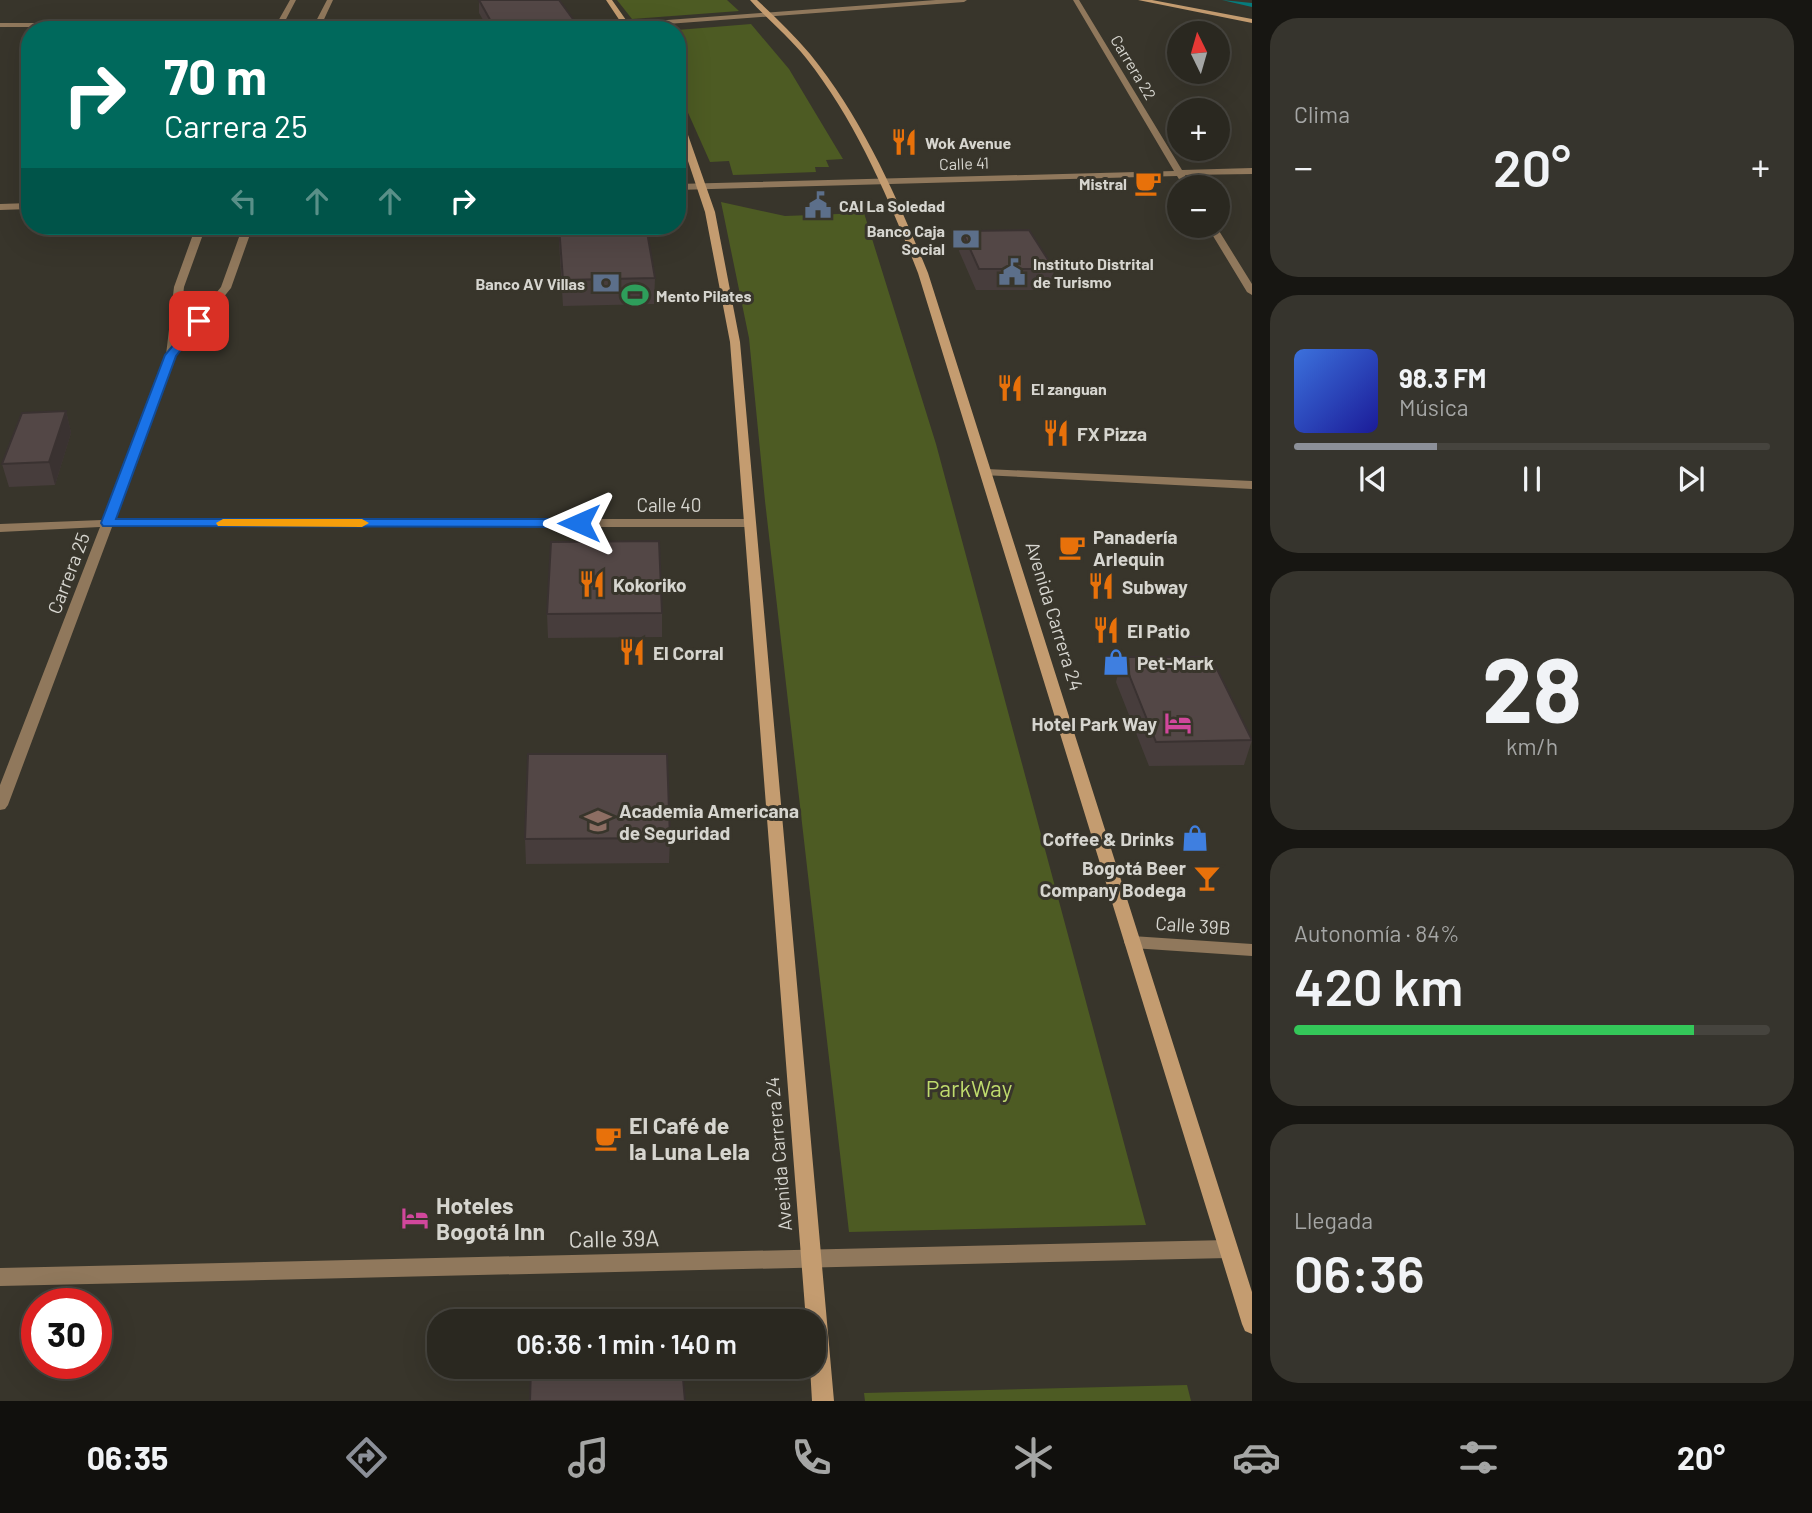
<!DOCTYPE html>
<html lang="es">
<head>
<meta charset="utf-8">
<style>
	body { margin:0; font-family:Barlow,sans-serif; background:#36342d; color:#f1f3f6; height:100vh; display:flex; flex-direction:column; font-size:26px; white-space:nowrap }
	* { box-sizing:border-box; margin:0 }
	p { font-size:23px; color:#a5a6a5 }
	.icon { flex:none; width:38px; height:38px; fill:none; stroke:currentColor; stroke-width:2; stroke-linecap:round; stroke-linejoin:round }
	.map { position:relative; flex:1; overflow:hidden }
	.sheet { display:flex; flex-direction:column; gap:18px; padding:18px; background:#171612; width:560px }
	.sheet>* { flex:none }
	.guide { position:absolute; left:21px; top:21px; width:665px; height:214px; border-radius:28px; box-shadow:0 7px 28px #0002,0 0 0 2px #46443e; background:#00695c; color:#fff; overflow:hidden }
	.needle { width:46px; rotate:355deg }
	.controls { position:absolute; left:1167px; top:21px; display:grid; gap:14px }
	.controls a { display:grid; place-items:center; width:63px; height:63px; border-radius:50%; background:#2a2820; box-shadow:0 7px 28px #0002,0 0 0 2px #46443e; font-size:35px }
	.speed { position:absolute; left:21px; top:1288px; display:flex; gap:14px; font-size:35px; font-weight:700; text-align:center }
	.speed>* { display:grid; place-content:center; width:91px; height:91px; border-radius:50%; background:#2a2820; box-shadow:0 7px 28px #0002,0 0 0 2px #46443e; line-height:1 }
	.speed .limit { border:10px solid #d22; background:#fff; color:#111 }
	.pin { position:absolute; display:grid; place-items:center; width:60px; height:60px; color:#fff; margin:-30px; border-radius:14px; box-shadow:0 4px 10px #0006 }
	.me { position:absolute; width:77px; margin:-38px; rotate:270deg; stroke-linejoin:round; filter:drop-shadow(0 0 5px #0008) }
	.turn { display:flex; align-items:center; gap:24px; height:147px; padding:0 28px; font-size:32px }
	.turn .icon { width:91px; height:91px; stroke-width:2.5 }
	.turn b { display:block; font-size:49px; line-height:60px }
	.lanes { display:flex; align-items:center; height:66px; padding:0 28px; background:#0003; justify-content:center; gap:35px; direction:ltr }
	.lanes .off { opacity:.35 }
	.big { font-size:52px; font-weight:600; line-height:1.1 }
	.sheet .card { flex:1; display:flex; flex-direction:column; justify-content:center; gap:10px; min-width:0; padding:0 24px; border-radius:28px; background:#36342d }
	.sheet .dial { align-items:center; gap:0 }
	.dial b { font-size:91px; line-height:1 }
	.song { display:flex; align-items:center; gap:21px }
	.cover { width:84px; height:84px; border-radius:10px; background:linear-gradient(135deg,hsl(220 70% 55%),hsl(240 70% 35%)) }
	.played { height:7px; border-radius:4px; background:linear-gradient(90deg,#8c9099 30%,#46443e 30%) }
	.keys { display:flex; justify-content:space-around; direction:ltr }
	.heat { display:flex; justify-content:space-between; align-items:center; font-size:38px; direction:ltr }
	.charge { height:10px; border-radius:5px; background:linear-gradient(90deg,#34c759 84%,#46443e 0) }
	.trip { position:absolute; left:427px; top:1309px; width:399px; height:70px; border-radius:28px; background:#2a2820; box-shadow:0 7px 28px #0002,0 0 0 2px #46443e; font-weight:600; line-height:70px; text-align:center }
	.dock { display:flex; height:112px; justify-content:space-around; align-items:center; background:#11100d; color:#a5a6a5 }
	.dock .icon { width:49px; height:49px }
	.dock .on { color:#8c9099 }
	.dock b { font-size:32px; color:#f1f3f6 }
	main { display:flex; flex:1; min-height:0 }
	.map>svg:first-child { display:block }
</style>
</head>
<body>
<main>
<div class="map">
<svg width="1252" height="1401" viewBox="0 0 1252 1401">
	<rect width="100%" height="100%" fill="#38352b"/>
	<path fill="#4d5b23" d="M 617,0 L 727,0 L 739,11 L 632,19 Z
		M 751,24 L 789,69 L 843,159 L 826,160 L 829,167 L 815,167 L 816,172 L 733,175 L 729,161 L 710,162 L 677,88 L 677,30 Z
		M 721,202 L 785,216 L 864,213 L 936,444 L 1146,1225 L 849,1232 L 765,501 L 749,338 Z
		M 1187,1385 L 1191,1401 L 865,1401 L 864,1393 Z"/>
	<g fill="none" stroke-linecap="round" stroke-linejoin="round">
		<path fill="#067b7c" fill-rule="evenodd" d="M 1222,0 L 1252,3 L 1252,7 Z"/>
		<path fill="#90785c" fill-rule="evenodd" d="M 290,0 L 296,0 L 284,23 L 315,23 L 327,0 L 333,0 L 319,30 L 312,30 L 313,27 L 282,27 L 280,30 L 274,30 L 274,27 L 0,27 L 0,23 L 277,23 Z
			M 936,0 L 967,0 L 964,2 L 627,27 L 623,25 L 627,23 Z
			M 1073,0 L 1079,0 L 1182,170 L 1252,168 L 1252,174 L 1185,175 L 1192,187 L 1184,187 L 1177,176 L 677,190 L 677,184 L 1174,171 Z
			M 30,203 L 30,209 L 0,210 L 0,204 Z
			M 196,226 L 206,226 L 184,287 L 178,340 L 221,287 L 243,226 L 253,226 L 231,288 L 176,356 L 115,519 L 750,519 L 756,523 L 750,527 L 112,527 L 8,805 L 5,809 L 0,810 L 0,785 L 100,527 L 0,532 L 0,524 L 102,520 L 166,355 L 174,287 Z
			M 1207,226 L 1216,226 L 1252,284 L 1252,295 L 1247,292 Z
			M 986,469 L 1252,481 L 1252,489 L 982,475 L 980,473 Z
			M 1132,936 L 1252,944 L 1252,956 L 1132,948 L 1126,946 L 1124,942 L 1126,938 Z
			M 1228,1240 L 1235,1243 L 1238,1249 L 1235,1255 L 1228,1258 L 0,1286 L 0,1268 Z"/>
		<path fill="#c49c70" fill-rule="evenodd" d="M 606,0 L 612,0 L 633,30 L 626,30 Z
			M 750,0 L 757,0 C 775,17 794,35 810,54 C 862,118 897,197 928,273 L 1252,1292 L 1252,1334 L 1245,1331 L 1242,1324 L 918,273 C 889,199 856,121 806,58 C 789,37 768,20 750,0 Z
			M 1138,0 L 1152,0 L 1252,19 L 1252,23 Z
			M 677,113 L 681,115 L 715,212 L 740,342 L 834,1401 L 812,1401 L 810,1367 L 814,1367 L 814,1321 L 806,1321 L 730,342 L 705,212 L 677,128 Z"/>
	</g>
	<path fill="#473d3c" d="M 479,0 L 559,0 L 581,30 L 486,25 L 479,13 Z
		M 558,226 L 646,226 L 655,278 L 654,304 L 563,306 Z
		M 962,231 L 1054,269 L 1051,290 L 976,290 L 959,251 Z
		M 66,411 L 71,433 L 55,485 L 9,487 L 2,464 Z
		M 662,613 L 662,637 L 548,638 L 547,614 Z
		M 1122,657 L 1252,740 L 1244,765 L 1149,766 L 1116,682 Z
		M 670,838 L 669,863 L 526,864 L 525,839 Z"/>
	<path fill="#3a3231" d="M 66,411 L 71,433 L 55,485 L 49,462 Z"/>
	<path fill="#534746" stroke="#3a3231" stroke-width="2" d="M 479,0 L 559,0 L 581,30 L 411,30 L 413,27 L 493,25 Z
		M 559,226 L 646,226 L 655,278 L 563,280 Z
		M 1029,230 L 1054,269 L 979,269 L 962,231 Z
		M 66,411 L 49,462 L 2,464 L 22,413 Z
		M 659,541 L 662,613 L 547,614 L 551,542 Z
		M 1122,657 L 1211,657 L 1252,740 L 1156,742 Z
		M 528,754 L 667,754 L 670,838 L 525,839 Z
		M 531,1367 L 682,1367 L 685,1401 L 530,1401 Z"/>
	<path fill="#1a73e8" stroke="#114b97" stroke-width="2" d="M 199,318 L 204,321 L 176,356 L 116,519 L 579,519 L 586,523 L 579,527 L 103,526 L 101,523 L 165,355 L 195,319 Z"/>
	<path fill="#f59e0b" d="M 223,519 L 362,519 L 369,523 L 362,527 L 218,526 L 216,523 Z"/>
	<defs>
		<symbol id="restaurant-bare" viewBox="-9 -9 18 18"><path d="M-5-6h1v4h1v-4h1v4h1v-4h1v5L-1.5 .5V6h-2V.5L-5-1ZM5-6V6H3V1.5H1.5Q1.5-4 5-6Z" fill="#e8710a" stroke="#38352b" stroke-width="2.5" paint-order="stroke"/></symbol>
		<symbol id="cafe-bare" viewBox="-9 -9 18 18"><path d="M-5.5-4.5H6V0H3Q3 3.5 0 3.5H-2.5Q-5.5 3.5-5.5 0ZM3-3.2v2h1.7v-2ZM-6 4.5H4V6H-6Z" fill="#e8710a" stroke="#38352b" stroke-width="2.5" paint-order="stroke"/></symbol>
		<symbol id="civic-bare" viewBox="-9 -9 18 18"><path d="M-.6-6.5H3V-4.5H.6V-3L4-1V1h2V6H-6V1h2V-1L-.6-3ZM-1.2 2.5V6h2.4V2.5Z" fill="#5c6f8a" stroke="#38352b" stroke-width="2.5" paint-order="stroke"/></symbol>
		<symbol id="bank-bare" viewBox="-9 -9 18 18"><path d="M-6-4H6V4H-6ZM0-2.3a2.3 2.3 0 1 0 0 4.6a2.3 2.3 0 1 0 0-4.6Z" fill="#5c6f8a" stroke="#38352b" stroke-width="2.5" paint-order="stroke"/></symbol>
		<symbol id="stadium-bare" viewBox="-9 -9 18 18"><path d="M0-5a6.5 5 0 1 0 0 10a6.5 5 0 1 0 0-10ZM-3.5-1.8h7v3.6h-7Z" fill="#2e9e5b" stroke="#38352b" stroke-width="2.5" paint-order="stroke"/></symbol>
		<symbol id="shop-bare" viewBox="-9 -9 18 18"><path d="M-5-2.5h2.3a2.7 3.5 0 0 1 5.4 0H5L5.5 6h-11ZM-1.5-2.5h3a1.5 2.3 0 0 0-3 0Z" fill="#3f7fe0" stroke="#38352b" stroke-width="2.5" paint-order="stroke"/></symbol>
		<symbol id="hotel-bare" viewBox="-9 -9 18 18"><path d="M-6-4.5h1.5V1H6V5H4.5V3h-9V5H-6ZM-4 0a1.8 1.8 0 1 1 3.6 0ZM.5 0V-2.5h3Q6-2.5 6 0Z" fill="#d1479c" stroke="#38352b" stroke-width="2.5" paint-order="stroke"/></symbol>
		<symbol id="university-bare" viewBox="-9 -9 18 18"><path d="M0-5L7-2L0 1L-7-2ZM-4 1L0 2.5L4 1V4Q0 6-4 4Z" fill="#8d6e63" stroke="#38352b" stroke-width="2.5" paint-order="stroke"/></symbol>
		<symbol id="bar-bare" viewBox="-9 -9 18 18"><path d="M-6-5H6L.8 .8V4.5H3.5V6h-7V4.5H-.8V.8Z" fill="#e8710a" stroke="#38352b" stroke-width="2.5" paint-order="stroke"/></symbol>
	</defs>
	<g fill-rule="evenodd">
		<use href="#restaurant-bare" x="885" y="123" width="38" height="38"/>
		<use href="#cafe-bare" x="1129" y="164" width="38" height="38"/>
		<use href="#civic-bare" x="799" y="186" width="38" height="38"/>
		<use href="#bank-bare" x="947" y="220" width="38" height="38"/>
		<use href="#civic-bare" x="993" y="253" width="38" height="38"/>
		<use href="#bank-bare" x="587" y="264" width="38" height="38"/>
		<use href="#stadium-bare" x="616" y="276" width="38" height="38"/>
		<use href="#restaurant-bare" x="991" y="369" width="38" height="38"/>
		<use href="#restaurant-bare" x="1037" y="414" width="38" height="38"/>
		<use href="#cafe-bare" x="1053" y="528" width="38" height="38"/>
		<use href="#restaurant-bare" x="573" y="565" width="38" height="38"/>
		<use href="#restaurant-bare" x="1082" y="567" width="38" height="38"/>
		<use href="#restaurant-bare" x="1087" y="611" width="38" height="38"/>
		<use href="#restaurant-bare" x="613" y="633" width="38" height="38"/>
		<use href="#shop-bare" x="1097" y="643" width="38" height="38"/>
		<use href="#hotel-bare" x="1159" y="704" width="38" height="38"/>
		<use href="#university-bare" x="579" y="802" width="38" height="38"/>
		<use href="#shop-bare" x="1176" y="819" width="38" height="38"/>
		<use href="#bar-bare" x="1188" y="859" width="38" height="38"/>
		<use href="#cafe-bare" x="589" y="1119" width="38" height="38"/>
		<use href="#hotel-bare" x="396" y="1199" width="38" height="38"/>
	</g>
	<g text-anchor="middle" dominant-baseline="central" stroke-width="6" stroke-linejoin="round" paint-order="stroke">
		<g font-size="16" fill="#d6d5cf" stroke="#38352b">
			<text transform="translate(1134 67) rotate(59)">Carrera 22</text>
			<text transform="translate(964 163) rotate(-2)">Calle 41</text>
		</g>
		<g font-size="16" font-weight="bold" fill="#d6d5cf" stroke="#38352b" text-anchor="start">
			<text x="925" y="142">Wok Avenue</text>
			<text x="1127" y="183" text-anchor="end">Mistral</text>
			<text x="839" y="205">CAI La Soledad</text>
			<text x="945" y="230" text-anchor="end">Banco Caja<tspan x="945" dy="18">Social</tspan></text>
			<text x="1033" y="263">Instituto Distrital<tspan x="1033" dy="18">de Turismo</tspan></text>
			<text x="585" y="283" text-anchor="end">Banco AV Villas</text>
			<text x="656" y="295">Mento Pilates</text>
			<text x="1031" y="388">El zanguan</text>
		</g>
		<g font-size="19" font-weight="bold" fill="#d6d5cf" stroke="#38352b" text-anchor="start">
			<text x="1077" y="433">FX Pizza</text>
			<text x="1093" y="536">Panadería<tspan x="1093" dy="22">Arlequin</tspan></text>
			<text x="613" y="584">Kokoriko</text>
			<text x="1122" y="586">Subway</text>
			<text x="1127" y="630">El Patio</text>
			<text x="653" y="652">El Corral</text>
			<text x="1137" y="662">Pet-Mark</text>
			<text x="1157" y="723" text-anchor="end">Hotel Park Way</text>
			<text x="619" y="810">Academia Americana<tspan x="619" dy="22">de Seguridad</tspan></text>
			<text x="1174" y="838" text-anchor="end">Coffee &amp; Drinks</text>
			<text x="1186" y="867" text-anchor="end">Bogotá Beer<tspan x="1186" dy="22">Company Bodega</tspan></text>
		</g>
		<g font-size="19" fill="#d6d5cf" stroke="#38352b">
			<text x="669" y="504">Calle 40</text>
			<text transform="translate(68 573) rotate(-69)">Carrera 25</text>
			<text transform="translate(1055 616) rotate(73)">Avenida Carrera 24</text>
			<text transform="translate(1193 925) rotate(4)">Calle 39B</text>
			<text transform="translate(778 1154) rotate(-95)">Avenida Carrera 24</text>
		</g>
		<g font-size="23" fill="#bfdb6d" stroke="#38352b">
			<text x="969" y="1088">ParkWay</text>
		</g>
		<g font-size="23" font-weight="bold" fill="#d6d5cf" stroke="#38352b" text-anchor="start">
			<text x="629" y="1125">El Café de<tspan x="629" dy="26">la Luna Lela</tspan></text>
			<text x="436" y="1205">Hoteles<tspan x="436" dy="26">Bogotá Inn</tspan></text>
		</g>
		<g font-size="23" fill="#d6d5cf" stroke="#38352b">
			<text transform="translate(614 1238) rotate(-1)">Calle 39A</text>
		</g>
	</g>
</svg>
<div class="controls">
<a><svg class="needle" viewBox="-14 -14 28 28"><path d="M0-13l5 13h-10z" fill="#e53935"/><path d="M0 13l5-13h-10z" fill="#a5a6a5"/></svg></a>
<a>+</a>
<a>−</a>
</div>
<div class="speed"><div class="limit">30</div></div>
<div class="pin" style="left:199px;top:321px;background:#d93025"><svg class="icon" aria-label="arrive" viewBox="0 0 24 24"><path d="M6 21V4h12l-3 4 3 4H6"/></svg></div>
<svg class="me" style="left:579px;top:523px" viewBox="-20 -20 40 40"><path d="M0-17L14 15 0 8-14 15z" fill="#1a73e8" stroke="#fff" stroke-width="4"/></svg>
<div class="trip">06:36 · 1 min · 140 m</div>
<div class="guide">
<div class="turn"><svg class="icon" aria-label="right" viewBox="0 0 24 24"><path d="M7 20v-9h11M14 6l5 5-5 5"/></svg><div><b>70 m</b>Carrera 25</div></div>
<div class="lanes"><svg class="icon off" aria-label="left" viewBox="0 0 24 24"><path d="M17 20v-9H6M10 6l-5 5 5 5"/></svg><svg class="icon off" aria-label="ahead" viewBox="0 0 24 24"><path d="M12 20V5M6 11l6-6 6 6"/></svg><svg class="icon off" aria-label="ahead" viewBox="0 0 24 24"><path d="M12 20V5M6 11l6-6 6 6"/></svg><svg class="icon" aria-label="right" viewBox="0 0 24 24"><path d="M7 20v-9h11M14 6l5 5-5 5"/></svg></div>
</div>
</div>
<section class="sheet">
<div class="card"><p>Clima</p>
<div class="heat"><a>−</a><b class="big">20°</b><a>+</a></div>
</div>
<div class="card">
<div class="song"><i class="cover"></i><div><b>98.3 FM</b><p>Música</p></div></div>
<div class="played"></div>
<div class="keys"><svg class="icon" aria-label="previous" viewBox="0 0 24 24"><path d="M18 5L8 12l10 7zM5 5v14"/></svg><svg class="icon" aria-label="pause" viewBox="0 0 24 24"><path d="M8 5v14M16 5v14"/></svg><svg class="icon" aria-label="next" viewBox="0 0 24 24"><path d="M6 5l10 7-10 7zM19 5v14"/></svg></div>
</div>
<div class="card dial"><b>28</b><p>km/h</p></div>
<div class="card"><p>Autonomía · 84%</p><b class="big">420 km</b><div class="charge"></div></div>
<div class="card"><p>Llegada</p><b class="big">06:36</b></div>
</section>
</main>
<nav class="dock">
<b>06:35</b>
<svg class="icon on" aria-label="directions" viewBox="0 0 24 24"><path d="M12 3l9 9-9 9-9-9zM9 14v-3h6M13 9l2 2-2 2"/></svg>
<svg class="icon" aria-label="music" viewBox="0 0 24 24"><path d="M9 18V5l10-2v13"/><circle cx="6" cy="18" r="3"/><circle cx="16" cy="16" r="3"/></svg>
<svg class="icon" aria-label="phone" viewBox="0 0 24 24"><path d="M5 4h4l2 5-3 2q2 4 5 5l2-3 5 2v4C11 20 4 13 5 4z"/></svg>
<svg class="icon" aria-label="climate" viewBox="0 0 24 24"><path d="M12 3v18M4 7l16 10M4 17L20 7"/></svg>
<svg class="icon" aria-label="car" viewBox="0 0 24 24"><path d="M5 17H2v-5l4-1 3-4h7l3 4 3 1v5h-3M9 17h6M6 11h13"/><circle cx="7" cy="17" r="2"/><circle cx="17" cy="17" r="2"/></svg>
<svg class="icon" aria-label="filters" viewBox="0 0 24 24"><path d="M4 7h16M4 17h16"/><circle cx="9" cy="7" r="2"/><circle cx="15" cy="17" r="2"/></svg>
<b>20°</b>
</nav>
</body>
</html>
